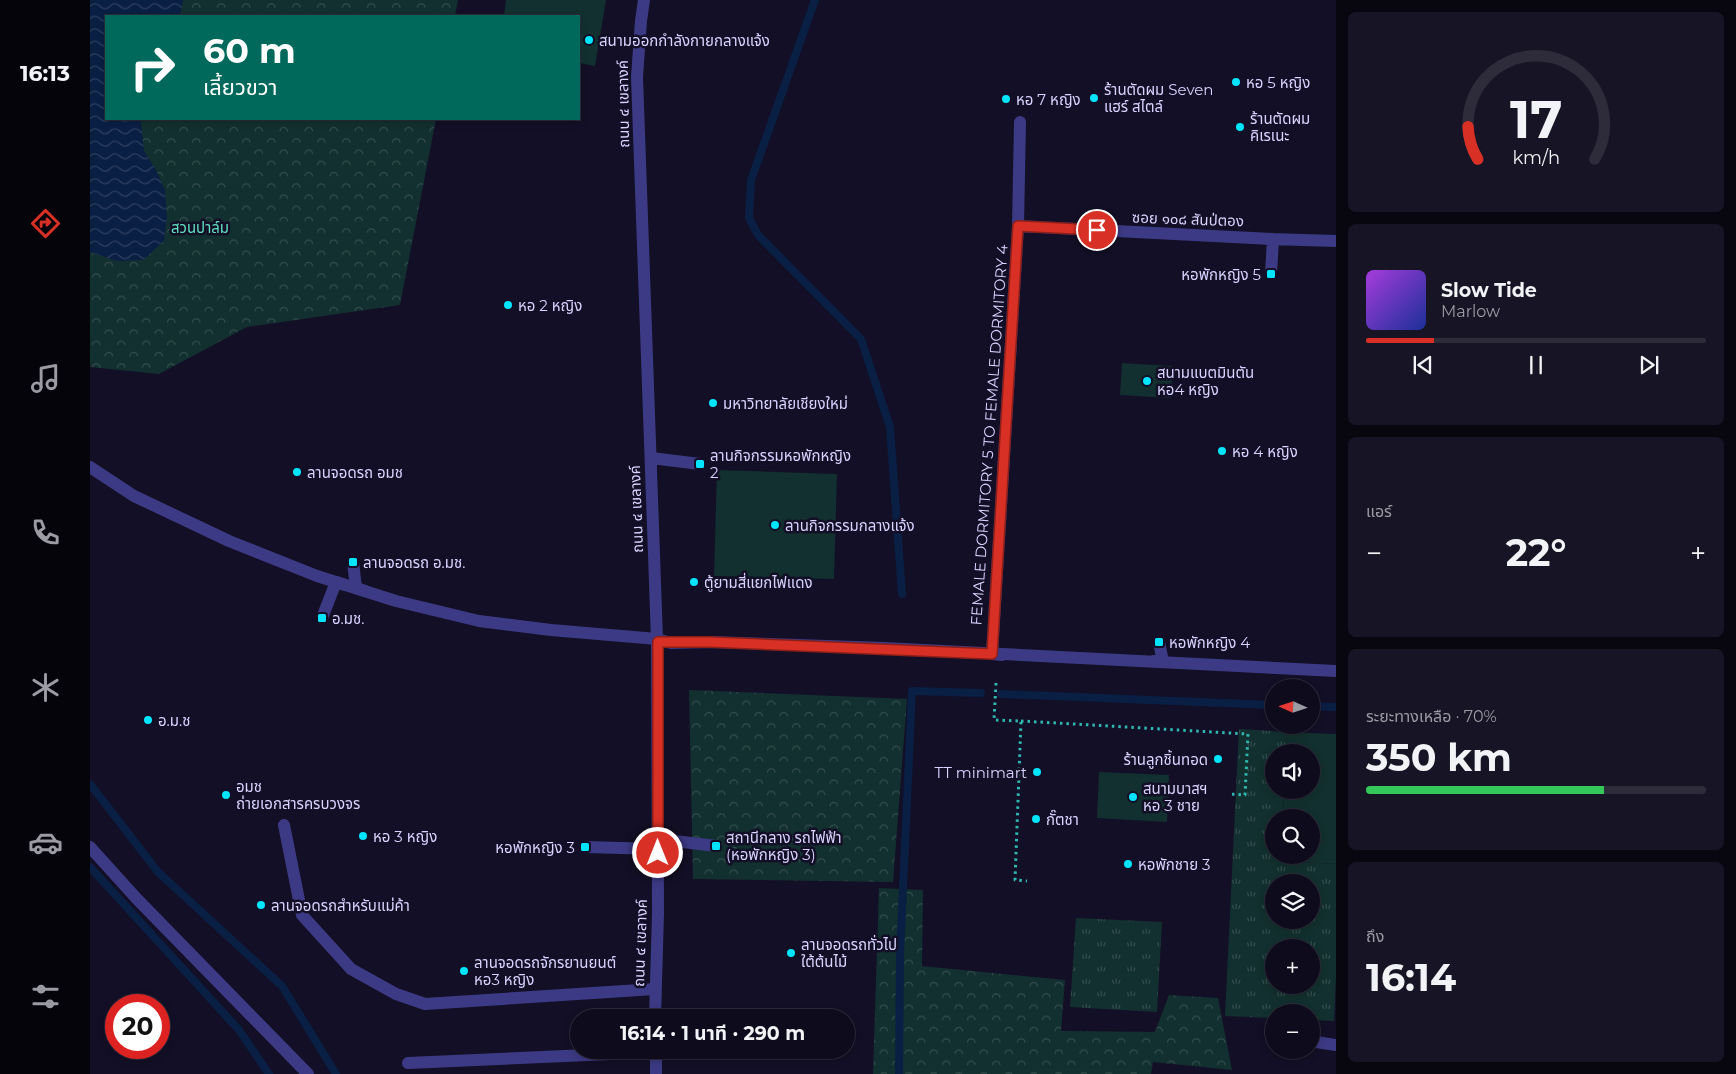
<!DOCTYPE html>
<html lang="th">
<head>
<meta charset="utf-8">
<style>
	body { margin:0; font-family:Montserrat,"Noto Sans Thai",sans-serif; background:#171425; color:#f1f3f6; height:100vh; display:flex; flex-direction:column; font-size:19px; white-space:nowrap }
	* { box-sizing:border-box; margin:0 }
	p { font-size:16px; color:#9b9ba3 }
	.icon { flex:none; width:28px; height:28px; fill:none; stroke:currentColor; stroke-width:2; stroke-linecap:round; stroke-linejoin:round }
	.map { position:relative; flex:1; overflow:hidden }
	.sheet { display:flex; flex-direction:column; gap:12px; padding:12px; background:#08060f; width:400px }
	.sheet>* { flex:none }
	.banner { position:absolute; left:15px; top:15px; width:475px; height:105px; border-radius:0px; box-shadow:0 2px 8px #0003,0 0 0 1px #2e2b3b; background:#00695c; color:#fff; overflow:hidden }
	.needle { width:32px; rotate:273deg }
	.controls { position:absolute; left:1175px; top:679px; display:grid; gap:10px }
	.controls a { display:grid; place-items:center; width:55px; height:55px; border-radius:50%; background:#0e0b1c; box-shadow:0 2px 8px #0003,0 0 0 1px #2e2b3b; font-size:25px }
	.speed { position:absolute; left:15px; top:994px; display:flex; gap:10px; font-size:25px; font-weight:700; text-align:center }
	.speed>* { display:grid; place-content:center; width:65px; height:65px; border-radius:50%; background:#0e0b1c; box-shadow:0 2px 8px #0003,0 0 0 1px #2e2b3b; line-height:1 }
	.speed .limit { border:8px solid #d22; background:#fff; color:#111 }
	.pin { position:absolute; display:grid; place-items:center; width:42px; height:42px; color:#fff; margin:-21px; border:2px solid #fff; border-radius:50%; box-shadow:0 1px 5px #0007 }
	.me { position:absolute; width:55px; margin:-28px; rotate:0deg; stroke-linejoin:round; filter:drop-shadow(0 0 4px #0008) }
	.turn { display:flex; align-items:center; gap:18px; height:105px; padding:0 15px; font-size:22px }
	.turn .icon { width:65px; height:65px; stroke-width:2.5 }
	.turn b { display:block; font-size:35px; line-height:42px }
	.big { font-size:38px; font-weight:700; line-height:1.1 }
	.sheet .card { flex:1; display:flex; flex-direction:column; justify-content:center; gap:8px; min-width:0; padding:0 18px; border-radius:8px; background:#171425 }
	.sheet .dial { align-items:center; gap:0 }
	.dial svg { height:130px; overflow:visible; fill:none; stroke:#2e2b3b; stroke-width:7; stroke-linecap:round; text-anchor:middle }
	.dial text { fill:#f1f3f6; stroke:none }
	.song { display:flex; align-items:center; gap:15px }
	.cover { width:60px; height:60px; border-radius:8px; background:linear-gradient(135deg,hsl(280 70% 55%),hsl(230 70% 35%)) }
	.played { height:5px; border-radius:2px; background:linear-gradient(90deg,#d93025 20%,#2e2b3b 20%) }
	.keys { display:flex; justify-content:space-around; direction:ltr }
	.heat { display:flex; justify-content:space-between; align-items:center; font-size:28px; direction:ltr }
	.charge { height:8px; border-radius:4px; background:linear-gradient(90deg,#34c759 70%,#2e2b3b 0) }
	.trip { position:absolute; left:480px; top:1009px; width:285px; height:50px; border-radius:25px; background:#0e0b1c; box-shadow:0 2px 8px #0003,0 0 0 1px #2e2b3b; font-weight:700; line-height:50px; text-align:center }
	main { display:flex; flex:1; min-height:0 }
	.menu { display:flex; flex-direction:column; width:90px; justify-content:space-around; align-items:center; background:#06040b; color:#9b9ba3 }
	.menu .icon { width:35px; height:35px }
	.menu .on { color:#d93025 }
	.menu b { font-size:22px; color:#f1f3f6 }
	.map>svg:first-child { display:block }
</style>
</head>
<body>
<main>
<nav class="menu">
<b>16:13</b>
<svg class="icon on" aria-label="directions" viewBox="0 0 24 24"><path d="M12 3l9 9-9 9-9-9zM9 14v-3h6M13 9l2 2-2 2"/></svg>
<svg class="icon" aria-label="music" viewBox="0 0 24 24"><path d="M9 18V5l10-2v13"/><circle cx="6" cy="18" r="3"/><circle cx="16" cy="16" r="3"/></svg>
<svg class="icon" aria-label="phone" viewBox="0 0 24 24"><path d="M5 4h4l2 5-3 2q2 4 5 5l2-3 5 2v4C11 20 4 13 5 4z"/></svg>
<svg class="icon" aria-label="climate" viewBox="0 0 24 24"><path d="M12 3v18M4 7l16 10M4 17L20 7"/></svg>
<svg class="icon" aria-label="car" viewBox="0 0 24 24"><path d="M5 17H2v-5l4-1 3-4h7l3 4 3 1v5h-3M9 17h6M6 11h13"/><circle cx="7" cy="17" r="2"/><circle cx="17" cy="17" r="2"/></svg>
<svg class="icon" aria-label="filters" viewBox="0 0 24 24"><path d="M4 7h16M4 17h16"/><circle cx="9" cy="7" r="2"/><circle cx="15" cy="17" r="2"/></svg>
</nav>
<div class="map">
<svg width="1246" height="1074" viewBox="0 0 1246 1074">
	<defs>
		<pattern id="grass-tufts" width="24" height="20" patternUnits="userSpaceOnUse" patternTransform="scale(1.25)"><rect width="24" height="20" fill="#12302f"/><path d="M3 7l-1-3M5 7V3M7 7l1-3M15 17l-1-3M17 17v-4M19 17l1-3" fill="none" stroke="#344d4e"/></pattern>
		<pattern id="forest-crowns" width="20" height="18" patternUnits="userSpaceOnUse" patternTransform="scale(1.25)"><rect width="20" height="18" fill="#12302f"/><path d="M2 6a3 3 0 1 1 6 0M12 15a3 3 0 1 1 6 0" fill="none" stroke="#344d4e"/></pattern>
		<pattern id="water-waves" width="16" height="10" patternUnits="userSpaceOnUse" patternTransform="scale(1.25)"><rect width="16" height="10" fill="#0a1f44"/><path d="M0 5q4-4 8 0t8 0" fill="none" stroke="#2d3f60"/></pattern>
	</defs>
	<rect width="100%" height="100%" fill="#130f26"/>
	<path fill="url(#grass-tufts)" fill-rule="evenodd" d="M 1149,729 L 1197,732 L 1196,752 L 1184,752 L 1184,790 L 1194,790 L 1193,817 L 1184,818 L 1184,855 L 1191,855 L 1191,861 L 1246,864 L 1246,977 L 1244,1021 L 1221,1020 L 1221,1012 L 1184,1012 L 1184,1018 L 1135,1016 ZM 1184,882 L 1221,882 L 1221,920 L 1184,920 ZM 1184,948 L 1221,948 L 1221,985 L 1184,985 Z
		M 986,918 L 1072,922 L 1067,1012 L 980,1007 Z"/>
	<path fill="url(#forest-crowns)" d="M 0,0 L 368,0 L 365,16 L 16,16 L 16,119 L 346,119 L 310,305 L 157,327 L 69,374 L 0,367 Z
		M 599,690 L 817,699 L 803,882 L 603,879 Z
		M 789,888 L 833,890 L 832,966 L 975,980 L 971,1031 L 1065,1032 L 1079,995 L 1128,998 L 1142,1070 L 1063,1062 L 1061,1074 L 783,1074 Z"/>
	<path fill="#12302f" d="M 416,0 L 516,0 L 505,66 L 489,63 L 489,16 L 414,16 Z
		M 1032,363 L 1083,366 L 1081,398 L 1030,395 Z
		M 627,470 L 747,474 L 744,579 L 624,576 Z
		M 1197,732 L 1246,734 L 1246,864 L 1191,861 L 1191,855 L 1221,855 L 1221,818 L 1193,817 L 1194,790 L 1221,790 L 1221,752 L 1196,752 Z
		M 1009,772 L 1079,775 L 1077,822 L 1007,818 Z"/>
	<path fill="url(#water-waves)" d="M 0,0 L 93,0 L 90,16 L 16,16 L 16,119 L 52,119 L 51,122 L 54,151 L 66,170 L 75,190 L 77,218 L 74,241 L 53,260 L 27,261 L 0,252 Z"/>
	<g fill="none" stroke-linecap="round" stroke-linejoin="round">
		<path stroke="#0a1f44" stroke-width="8" d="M 725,0 L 661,180 L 659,218 L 668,235 L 771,339 L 800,427 L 812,594
			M 911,694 L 1184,705
			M 1221,706 L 1246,707
			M 0,784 L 68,872 L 192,986 L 246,1074
			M 0,867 L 149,1030 L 179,1074
			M 809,1074 L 810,955 L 822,691 L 891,693"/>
		<path stroke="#2fb8b0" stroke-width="3" stroke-dasharray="2.5 4" stroke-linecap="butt" d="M 906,683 L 904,720 L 931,721 L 925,880 L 937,881
			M 931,721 L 1158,734 L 1155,795 L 1139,794"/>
		<path stroke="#3d3a85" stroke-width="12" d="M 928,226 L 930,122
			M 1176,239 L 1246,241
			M 561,468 L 561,458 L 610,464
			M 263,562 L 266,588 L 275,591
			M 232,618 L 246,582 L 255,585
			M 912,655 L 902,654 L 928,226 L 1183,239 L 1181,274
			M 1064,661 L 1073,662 L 1069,642
			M 194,825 L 212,915 L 261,969 L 306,994 L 335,1004 L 565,989
			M 568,830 L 568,839 L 626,846
			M 0,847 L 47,899 L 218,1074
			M 495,847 L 568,849 L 568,839
			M 1226,1042 L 1246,1045
			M 318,1063 L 566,1052"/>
		<path stroke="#3d3a85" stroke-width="12" d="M 554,0 L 551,21 L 547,77 L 567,639 L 568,913 L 565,1018
			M 0,467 L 44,496 L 139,541 L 227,576 L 306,601 L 389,621 L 461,630 L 567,639 L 581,643 L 621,642 L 795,648 L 1246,671
			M 566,1050 L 566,1074"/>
	</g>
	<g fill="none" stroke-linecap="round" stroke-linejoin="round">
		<defs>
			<path id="route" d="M 568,853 L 568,642 L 620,642 L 902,654 L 928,226 L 1007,230"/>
		</defs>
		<use href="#route" stroke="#8d1f18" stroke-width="12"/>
		<use href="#route" stroke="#d93025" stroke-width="9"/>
	</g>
	<g fill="#00e5ff" stroke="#130f26" stroke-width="2">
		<circle cx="499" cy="40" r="5"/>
		<circle cx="1146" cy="82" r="5"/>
		<circle cx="1004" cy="98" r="5"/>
		<circle cx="916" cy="99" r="5"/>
		<circle cx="1150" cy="127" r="5"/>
		<rect x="1176" y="269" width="10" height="10" rx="2.5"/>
		<circle cx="418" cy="305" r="5"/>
		<circle cx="1057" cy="381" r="5"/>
		<circle cx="623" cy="403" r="5"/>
		<circle cx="1132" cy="451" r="5"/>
		<rect x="605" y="459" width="10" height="10" rx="2.5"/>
		<circle cx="207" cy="472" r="5"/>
		<circle cx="685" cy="525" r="5"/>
		<rect x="258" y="557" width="10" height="10" rx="2.5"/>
		<circle cx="604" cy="582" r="5"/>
		<rect x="227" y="613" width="10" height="10" rx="2.5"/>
		<rect x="1064" y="637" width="10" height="10" rx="2.5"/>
		<circle cx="58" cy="720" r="5"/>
		<circle cx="1128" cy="759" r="5"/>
		<circle cx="947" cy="772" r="5"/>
		<circle cx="136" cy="795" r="5"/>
		<circle cx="1043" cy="797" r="5"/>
		<circle cx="946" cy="819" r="5"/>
		<circle cx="273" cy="836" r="5"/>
		<rect x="621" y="841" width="10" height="10" rx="2.5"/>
		<rect x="490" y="842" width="10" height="10" rx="2.5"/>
		<circle cx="1038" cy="864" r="5"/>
		<circle cx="171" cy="905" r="5"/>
		<circle cx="701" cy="953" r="5"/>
		<circle cx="374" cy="971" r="5"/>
	</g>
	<g text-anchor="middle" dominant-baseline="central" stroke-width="5" stroke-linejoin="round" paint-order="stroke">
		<g font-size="15" fill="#d9d4ff" stroke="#130f26" text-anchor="start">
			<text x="509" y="40">สนามออกกำลังกายกลางแจ้ง</text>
			<text x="1156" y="82">หอ 5 หญิง</text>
			<text x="1014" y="89">ร้านตัดผม Seven<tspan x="1014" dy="17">แฮร์ สไตล์</tspan></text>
			<text x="926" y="99">หอ 7 หญิง</text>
			<text x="1160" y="118">ร้านตัดผม<tspan x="1160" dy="17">คิเรเนะ</tspan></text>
			<text x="1171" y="274" text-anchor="end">หอพักหญิง 5</text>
			<text x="428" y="305">หอ 2 หญิง</text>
			<text x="1067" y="372">สนามแบตมินตัน<tspan x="1067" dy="17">หอ4 หญิง</tspan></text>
			<text x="633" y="403">มหาวิทยาลัยเชียงใหม่</text>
			<text x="1142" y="451">หอ 4 หญิง</text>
			<text x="620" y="455">ลานกิจกรรมหอพักหญิง<tspan x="620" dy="17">2</tspan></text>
			<text x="217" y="472">ลานจอดรถ อมช</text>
			<text x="695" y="525">ลานกิจกรรมกลางแจ้ง</text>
			<text x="273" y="562">ลานจอดรถ อ.มช.</text>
			<text x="614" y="582">ตู้ยามสี่แยกไฟแดง</text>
			<text x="242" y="618">อ.มช.</text>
			<text x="1079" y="642">หอพักหญิง 4</text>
			<text x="68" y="720">อ.ม.ช</text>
			<text x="1118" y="759" text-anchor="end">ร้านลูกชิ้นทอด</text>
			<text x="937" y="772" text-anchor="end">TT minimart</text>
			<text x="146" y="786">อมช<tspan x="146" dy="17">ถ่ายเอกสารครบวงจร</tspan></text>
			<text x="1053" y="788">สนามบาสฯ<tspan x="1053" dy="17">หอ 3 ชาย</tspan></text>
			<text x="956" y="819">กั๊ตชา</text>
			<text x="283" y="836">หอ 3 หญิง</text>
			<text x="636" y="837">สถานีกลาง รถไฟฟ้า<tspan x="636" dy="17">(หอพักหญิง 3)</tspan></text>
			<text x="485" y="847" text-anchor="end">หอพักหญิง 3</text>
			<text x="1048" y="864">หอพักชาย 3</text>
			<text x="181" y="905">ลานจอดรถสำหรับแม่ค้า</text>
			<text x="711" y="944">ลานจอดรถทั่วไป<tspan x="711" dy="17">ใต้ต้นไม้</tspan></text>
			<text x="384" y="962">ลานจอดรถจักรยานยนต์<tspan x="384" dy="17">หอ3 หญิง</tspan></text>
		</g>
		<g font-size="15" fill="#d9d4ff" stroke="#130f26">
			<text transform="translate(533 104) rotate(-91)">ถนน ๔ เขลางค์</text>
			<text transform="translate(1098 219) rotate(2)">ซอย ๑๐๘ สันป่ตอง</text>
			<text transform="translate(899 435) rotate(-86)">FEMALE DORMITORY 5 TO FEMALE DORMITORY 4</text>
			<text transform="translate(546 509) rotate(-92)">ถนน ๔ เขลางค์</text>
			<text transform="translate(550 943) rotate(-88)">ถนน ๔ เขลางค์</text>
		</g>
		<g font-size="15" fill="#5fe0c0" stroke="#130f26">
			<text x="110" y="227">สวนปาล์ม</text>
		</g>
	</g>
</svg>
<div class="controls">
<a><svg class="needle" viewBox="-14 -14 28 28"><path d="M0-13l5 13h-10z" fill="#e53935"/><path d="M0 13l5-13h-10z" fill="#9b9ba3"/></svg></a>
<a><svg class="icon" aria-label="sound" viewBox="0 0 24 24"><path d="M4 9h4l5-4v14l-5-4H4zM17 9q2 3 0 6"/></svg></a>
<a><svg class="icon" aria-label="search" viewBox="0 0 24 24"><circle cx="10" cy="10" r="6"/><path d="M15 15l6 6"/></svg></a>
<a><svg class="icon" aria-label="layers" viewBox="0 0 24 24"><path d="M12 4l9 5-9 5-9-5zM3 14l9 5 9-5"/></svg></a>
<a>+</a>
<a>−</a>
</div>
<div class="speed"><div class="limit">20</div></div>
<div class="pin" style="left:1007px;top:230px;background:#d93025"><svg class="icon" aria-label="arrive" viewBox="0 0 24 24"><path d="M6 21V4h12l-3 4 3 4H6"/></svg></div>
<svg class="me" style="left:568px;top:853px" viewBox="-20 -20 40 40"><circle r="17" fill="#d93025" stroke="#fff" stroke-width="3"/><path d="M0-11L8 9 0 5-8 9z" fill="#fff"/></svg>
<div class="trip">16:14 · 1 นาที · 290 m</div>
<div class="banner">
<div class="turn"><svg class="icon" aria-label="right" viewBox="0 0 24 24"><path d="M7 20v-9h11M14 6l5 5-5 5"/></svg><div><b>60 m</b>เลี้ยวขวา</div></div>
</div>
</div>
<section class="sheet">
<div class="card dial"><svg viewBox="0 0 100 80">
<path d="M14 69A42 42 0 1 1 86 69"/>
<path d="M14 69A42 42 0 0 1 8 49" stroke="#d93025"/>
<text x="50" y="56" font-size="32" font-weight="700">17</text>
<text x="50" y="72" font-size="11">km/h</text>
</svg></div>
<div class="card">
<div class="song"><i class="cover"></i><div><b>Slow Tide</b><p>Marlow</p></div></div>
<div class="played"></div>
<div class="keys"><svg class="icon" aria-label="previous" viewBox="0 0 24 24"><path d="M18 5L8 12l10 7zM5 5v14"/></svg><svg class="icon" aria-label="pause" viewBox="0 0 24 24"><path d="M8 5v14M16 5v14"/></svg><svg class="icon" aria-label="next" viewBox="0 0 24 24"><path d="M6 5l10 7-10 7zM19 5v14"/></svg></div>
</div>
<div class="card"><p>แอร์</p>
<div class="heat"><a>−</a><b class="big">22°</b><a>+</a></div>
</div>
<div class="card"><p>ระยะทางเหลือ · 70%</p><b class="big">350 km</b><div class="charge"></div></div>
<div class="card"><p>ถึง</p><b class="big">16:14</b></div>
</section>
</main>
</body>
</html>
